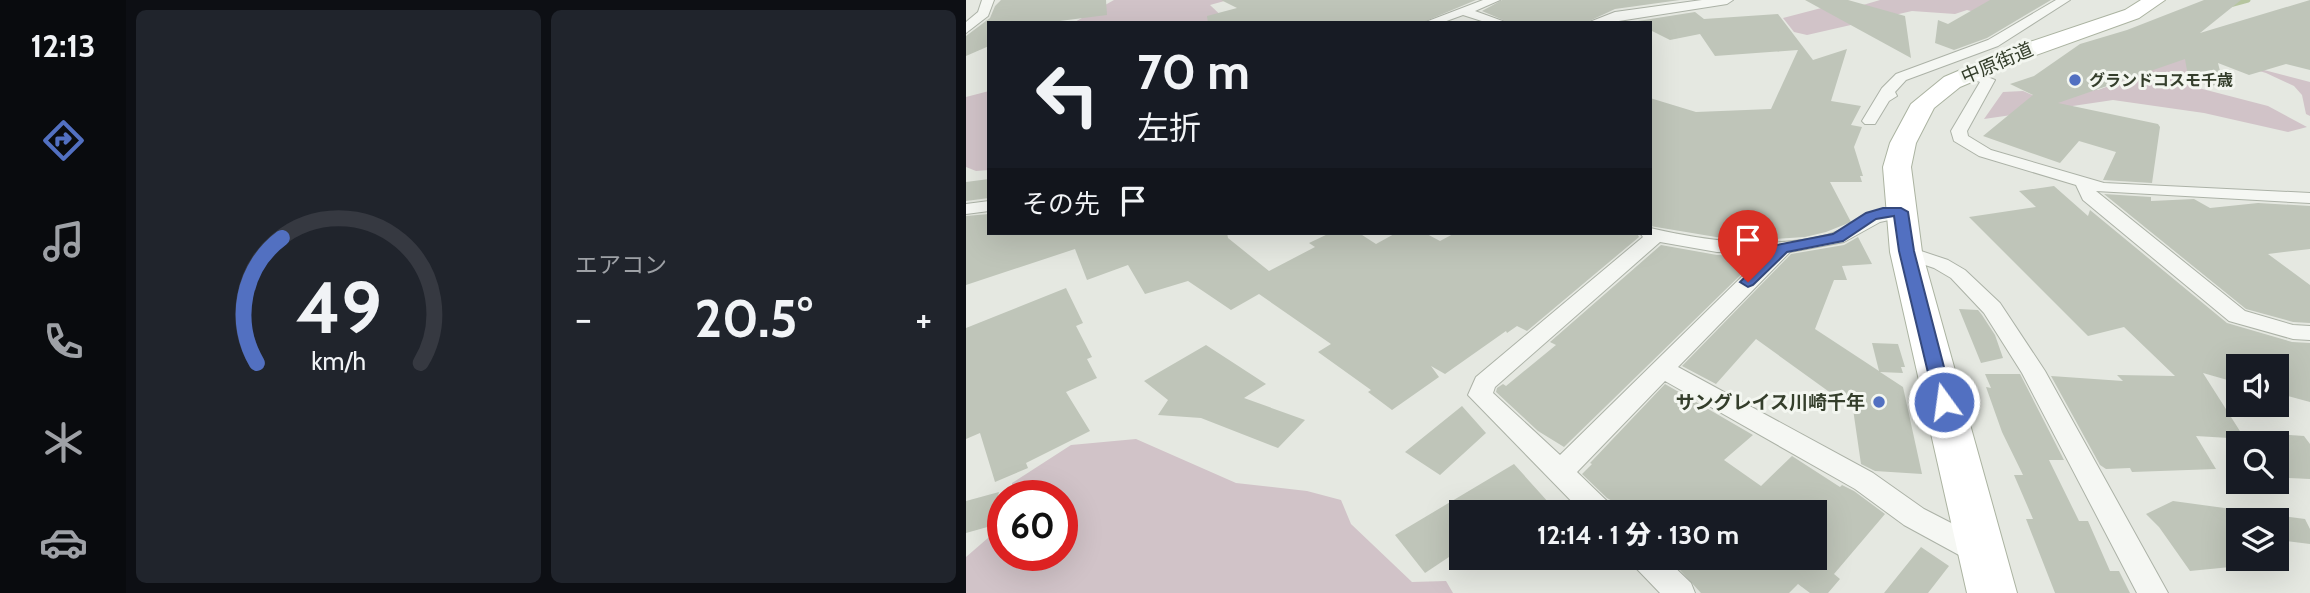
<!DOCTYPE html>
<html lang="ja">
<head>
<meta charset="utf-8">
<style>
	body { margin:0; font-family:Cabin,"Noto Sans JP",sans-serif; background:#20242c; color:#f1f3f6; height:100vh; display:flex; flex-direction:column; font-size:26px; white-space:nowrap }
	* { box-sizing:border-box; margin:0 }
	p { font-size:23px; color:#9ea1a6 }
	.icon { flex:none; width:38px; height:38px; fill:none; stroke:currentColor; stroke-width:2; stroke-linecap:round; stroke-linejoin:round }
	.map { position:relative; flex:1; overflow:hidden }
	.details { display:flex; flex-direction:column; gap:10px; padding:10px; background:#0d0f14; width:840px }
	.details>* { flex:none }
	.top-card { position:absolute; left:21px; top:21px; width:665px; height:214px; border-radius:0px; box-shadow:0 7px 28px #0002; background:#171b24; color:#f1f3f6; overflow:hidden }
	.buttons { position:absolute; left:1260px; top:354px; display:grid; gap:14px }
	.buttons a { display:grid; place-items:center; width:63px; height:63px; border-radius:0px; background:#171b24; box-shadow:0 7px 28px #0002; font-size:35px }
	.speed { position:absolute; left:21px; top:480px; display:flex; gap:14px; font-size:35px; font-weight:700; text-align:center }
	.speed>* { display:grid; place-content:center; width:91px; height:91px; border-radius:50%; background:#171b24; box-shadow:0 7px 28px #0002; line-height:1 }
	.speed .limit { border:10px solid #d22; background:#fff; color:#111 }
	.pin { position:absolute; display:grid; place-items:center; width:60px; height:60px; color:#fff; margin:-72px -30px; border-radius:50% 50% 50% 0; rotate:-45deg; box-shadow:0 0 7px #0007 }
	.pin .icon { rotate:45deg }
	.me { position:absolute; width:77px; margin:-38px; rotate:346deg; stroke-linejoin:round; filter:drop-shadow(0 0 5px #0008) }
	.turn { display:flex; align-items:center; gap:24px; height:147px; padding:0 35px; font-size:32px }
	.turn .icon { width:91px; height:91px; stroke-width:2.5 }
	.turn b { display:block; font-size:49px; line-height:60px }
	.then { display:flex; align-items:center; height:66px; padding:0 35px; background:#0003; gap:14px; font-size:26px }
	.big { font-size:52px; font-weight:800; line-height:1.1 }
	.details .card { flex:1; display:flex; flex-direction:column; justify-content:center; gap:10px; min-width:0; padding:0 24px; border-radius:10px; background:#20242c }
	.details .dial { align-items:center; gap:0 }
	.dial svg { height:182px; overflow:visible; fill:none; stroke:#363941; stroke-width:7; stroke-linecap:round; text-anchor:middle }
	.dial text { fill:#f1f3f6; stroke:none }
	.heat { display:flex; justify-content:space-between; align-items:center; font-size:38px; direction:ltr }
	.details .tiles { flex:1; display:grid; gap:10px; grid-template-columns:repeat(2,1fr) }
	.trip { position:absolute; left:483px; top:500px; width:378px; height:70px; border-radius:0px; background:#171b24; box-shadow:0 7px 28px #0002; font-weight:800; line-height:70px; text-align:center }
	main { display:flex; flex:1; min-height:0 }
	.dock { display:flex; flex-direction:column; width:126px; justify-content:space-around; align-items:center; background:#090b0e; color:#9ea1a6 }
	.dock .icon { width:49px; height:49px }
	.dock .current { color:#5270c1 }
	.dock b { font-size:32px; color:#f1f3f6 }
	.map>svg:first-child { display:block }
</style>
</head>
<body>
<main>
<nav class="dock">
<b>12:13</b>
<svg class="icon current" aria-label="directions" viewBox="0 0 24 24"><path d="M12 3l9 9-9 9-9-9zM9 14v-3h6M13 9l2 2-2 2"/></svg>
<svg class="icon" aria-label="music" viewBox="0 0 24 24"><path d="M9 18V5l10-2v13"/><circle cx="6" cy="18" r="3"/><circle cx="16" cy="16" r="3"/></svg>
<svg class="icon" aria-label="phone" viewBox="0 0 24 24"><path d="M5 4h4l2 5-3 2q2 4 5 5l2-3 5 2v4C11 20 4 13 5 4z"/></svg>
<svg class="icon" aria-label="climate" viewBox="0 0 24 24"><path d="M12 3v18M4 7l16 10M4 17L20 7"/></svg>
<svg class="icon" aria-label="car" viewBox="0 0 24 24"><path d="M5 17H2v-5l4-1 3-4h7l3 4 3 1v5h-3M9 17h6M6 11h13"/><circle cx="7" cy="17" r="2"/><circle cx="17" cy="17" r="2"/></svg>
</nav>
<section class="details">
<div class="tiles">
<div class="card dial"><svg viewBox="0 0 100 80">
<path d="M14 69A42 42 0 1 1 86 69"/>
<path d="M14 69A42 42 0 0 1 25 14" stroke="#5270c1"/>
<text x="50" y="56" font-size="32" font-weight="700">49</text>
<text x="50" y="72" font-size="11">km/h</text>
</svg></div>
<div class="card"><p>エアコン</p>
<div class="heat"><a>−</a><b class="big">20.5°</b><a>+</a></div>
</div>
</div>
</section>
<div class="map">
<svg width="1344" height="593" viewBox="0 0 1344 593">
	<rect width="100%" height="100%" fill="#e5e8e1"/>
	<path fill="#d1c3c8" d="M 148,0 L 262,0 L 244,5 L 263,23 L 107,23 Z
		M 914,0 L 1032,0 L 1024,16 L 1001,10 L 989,14 L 946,11 L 841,35 L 828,32 L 817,18 L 863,6 L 897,5 Z
		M 1217,49 L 1344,82 L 1344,116 L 1340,114 L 1336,95 L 1328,86 L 1300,73 L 1270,64 L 1222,60 L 1221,85 L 1302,106 L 1341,127 L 1322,132 L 1238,113 L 1147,100 L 1018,119 L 1037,92 L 1057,91 L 1080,101 L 1124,87 L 1132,90 L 1170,76 Z
		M 23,91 L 23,170 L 10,171 L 0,167 L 0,97 Z
		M 170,439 L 270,483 L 341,491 L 375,500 L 385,524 L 446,582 L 480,581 L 487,593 L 0,593 L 0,557 L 37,525 L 37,555 L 96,555 L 96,495 L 47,495 L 46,483 L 105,445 Z"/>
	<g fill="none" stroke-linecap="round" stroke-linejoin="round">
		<path stroke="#b6c59f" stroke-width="5" d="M 1260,6 L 1282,0"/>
	</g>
	<path fill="#bfc5b9" d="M 35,0 L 140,0 L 141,15 L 78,23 L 23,23 L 23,46 L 0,56 L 0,36 L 24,18 L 29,6 Z
		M 255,0 L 510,0 L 455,23 L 242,23 L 241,16 L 271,8 Z
		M 536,0 L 714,0 L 649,9 L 619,23 L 544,23 L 516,11 Z
		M 839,0 L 882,0 L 939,16 L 945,58 Z
		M 1024,0 L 1085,0 L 1021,38 L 988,50 L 969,43 L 972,20 L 982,24 Z
		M 1238,0 L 1275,0 L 1234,33 L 1344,0 L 1344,70 L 1320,64 L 1283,75 L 1252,63 L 1258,87 L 1223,82 L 1219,59 L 1092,103 L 1192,124 L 1194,127 L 1186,183 L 1137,180 L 1150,152 L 1113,141 L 1094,163 L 1017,136 L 1067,95 L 1044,84 L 1068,76 L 1114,44 L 1161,30 Z
		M 729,12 L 738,19 L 812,14 L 847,60 L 881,49 L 865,101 L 895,106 L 885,125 L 896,127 L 888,147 L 897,176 L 894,176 L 896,182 L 864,182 L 885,222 L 860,232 L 839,237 L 795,240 L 750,237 L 684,226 L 684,98 L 730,112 L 805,109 L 832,50 L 749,56 L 734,34 L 704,40 L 684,30 L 684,23 L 659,23 Z
		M 23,179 L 23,198 L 0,201 L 0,182 Z
		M 1088,186 L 1122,216 L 1124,210 L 1261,323 L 1326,342 L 1344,343 L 1344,402 L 1311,393 L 1311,366 L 1272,366 L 1272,383 L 1237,373 L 1279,439 L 1230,436 L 1250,469 L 1166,472 L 1164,468 L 1140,469 L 1134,465 L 1085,376 L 1157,381 L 1151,375 L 1209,376 L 1158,327 L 1122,336 L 1003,217 L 1070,207 L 1053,191 Z
		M 1138,194 L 1185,197 L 1185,201 L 1228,199 L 1244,208 L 1292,203 L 1344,206 L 1344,249 L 1302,254 L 1344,285 L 1344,323 L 1327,322 L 1280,309 Z
		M 23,214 L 23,233 L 261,233 L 262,238 L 303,271 L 349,247 L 343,243 L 364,233 L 393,233 L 410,244 L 430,233 L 459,233 L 474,241 L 489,233 L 671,233 L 673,237 L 561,331 L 551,326 L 541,333 L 540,331 L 479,374 L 465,366 L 473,377 L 426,410 L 402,392 L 405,390 L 352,352 L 365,344 L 293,294 L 265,310 L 222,281 L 179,294 L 162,265 L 121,280 L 109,249 L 0,285 L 0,216 Z
		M 892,237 L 906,264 L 876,266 L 881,280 L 868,280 L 849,329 L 913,371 L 906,343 L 932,344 L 939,367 L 935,367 L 937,373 L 914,372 L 937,387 L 956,474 L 909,471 L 895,464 L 887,409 L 790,339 L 750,384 L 716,366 L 825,254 L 878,245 Z
		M 695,245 L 751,255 L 794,256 L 598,447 L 572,431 L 530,392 L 531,388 L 537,384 L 540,386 L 590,345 L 584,342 Z
		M 100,288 L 117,323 L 110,326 L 126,357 L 121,359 L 131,378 L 100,392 L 124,431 L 60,463 L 62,468 L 29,482 L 14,433 L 0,439 L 0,328 Z
		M 993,309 L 1012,310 L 1016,315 L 1029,335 L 1037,358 L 1015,363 Z
		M 240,345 L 300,384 L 278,398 L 339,420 L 312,448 L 235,418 L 192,415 L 202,400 L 178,381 Z
		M 1019,374 L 1054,374 L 1098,460 L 1083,460 L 1113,521 L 1122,521 L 1144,571 L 1153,571 L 1164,593 L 1089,593 L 1060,519 L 1067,519 L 1048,475 L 1057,475 L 1036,432 L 1020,387 L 1025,388 Z
		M 699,384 L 787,435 L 758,460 L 795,486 L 826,456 L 874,487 L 876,485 L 888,491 L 919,514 L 868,574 L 874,579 L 862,593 L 844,593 L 832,584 L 823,593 L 735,593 L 703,558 L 789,558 L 799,566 L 807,558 L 849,558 L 849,513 L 667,513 L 641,498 L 616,474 L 626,464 L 624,463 Z
		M 496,406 L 520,433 L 474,475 L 439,452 Z
		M 1291,433 L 1338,436 L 1344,444 L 1344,479 L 1323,478 L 1311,461 L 1311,443 L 1298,443 Z
		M 548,464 L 592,513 L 495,513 L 495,549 L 459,573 L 429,535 Z
		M 33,492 L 25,526 L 0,533 L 0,501 Z
		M 1207,501 L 1339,519 L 1344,529 L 1344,544 L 1311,540 L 1311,520 L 1272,520 L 1272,558 L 1311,558 L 1311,545 L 1320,556 L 1311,557 L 1315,562 L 1224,571 L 1193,527 L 1180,514 Z
		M 955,547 L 983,566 L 962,593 L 918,593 Z"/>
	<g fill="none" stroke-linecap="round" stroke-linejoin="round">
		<defs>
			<path id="street" d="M 16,0 L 28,0 L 22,16 L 0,33 L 0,22 L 12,12 Z
				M 517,0 L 534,0 L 509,11 L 542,23 L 522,23 L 497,15 L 475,23 L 457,23 Z
				M 736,0 L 767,0 L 761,4 L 640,23 L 621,23 L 649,12 Z
				M 1090,0 L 1104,0 L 1032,46 L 940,80 L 929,92 L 931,96 L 923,101 L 909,124 L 899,124 L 896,121 L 916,88 L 930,74 L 1022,40 Z
				M 1002,69 L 1029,80 L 1001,131 L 1002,136 L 1025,150 L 1138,183 L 1344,193 L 1344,203 L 1130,191 L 1279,311 L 1327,325 L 1344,326 L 1344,340 L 1327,339 L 1263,321 L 1117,200 L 1110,185 L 1013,156 L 988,141 L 985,131 L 1014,82 L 997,76 L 997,70 Z
				M 23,201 L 23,211 L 0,214 L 0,204 Z
				M 935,206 L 941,208 L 944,212 L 941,216 L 914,222 L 878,242 L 824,252 L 712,367 L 907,473 L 958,509 L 1024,543 L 1029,552 L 1024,561 L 1014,565 L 1004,561 L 938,525 L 889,489 L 699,381 L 611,472 L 645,505 L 649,513 L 617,513 L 502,395 L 510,377 L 677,237 L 674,233 L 684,233 L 684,228 C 740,241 804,250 861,235 C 890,227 900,209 935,206 ZM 694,242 L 751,252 L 800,253 L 594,455 L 527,393 L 529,387 Z
				M 940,246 L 982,260 L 999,270 L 1034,303 L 1079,371 L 1202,593 L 1171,593 L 1056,373 L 1018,313 L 985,278 L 968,268 L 933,256 L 930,252 Z
				M 665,558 L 699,558 L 725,583 L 729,593 L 694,593 L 669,567 Z"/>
			<path id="primary" d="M 1175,0 L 1199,0 L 1173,18 L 1062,58 L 994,87 L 968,108 L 950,143 L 945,167 L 956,252 L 1051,593 L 1001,593 L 924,252 L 917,167 L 924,143 L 945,104 L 978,77 L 1046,48 L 1159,10 Z"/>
		</defs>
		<use href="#street" stroke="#acb2a7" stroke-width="2"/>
		<use href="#primary" stroke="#abb3a1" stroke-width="2"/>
		<use href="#street" fill="#f5f7f3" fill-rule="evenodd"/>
		<use href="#primary" fill="#fff" fill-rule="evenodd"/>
	</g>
	<path fill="#5270c1" stroke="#35497d" stroke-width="2" d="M 917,208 L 935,208 L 942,212 L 948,251 L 987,402 L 985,407 L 972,407 L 969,402 L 933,251 L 928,216 L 910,219 L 877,241 L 821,252 L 787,285 L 782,287 L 774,282 L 811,245 L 867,234 L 900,213 Z"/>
	<g fill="#5270c1" stroke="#f3f6f0" stroke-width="2.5">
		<circle cx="1109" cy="80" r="7"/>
		<circle cx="913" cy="402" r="7"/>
	</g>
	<g text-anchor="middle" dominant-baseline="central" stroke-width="6" stroke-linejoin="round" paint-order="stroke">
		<g font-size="16" font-weight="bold" fill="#343e2b" stroke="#f3f6f0" text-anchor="start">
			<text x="1123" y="80">グランドコスモ千歳</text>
		</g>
		<g font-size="19" fill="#343e2b" stroke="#f3f6f0">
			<text transform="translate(1031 63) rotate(-23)">中原街道</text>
		</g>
		<g font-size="19" font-weight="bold" fill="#343e2b" stroke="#f3f6f0" text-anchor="end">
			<text x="899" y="402">サングレイス川崎千年</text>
		</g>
	</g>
</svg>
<div class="buttons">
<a><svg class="icon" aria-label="sound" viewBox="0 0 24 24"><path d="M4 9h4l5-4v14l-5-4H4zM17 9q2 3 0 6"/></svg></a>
<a><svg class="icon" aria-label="search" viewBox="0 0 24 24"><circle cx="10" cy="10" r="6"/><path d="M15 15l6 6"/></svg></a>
<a><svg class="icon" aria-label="layers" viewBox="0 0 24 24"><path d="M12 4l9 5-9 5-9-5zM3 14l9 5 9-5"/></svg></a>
</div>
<div class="speed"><div class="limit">60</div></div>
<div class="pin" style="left:782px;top:282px;background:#d93025"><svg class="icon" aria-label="arrive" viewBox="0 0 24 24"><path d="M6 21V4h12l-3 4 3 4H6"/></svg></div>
<svg class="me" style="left:978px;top:402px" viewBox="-20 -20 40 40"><circle r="17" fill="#5270c1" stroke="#fff" stroke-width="3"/><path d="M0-11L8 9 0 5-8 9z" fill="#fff"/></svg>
<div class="trip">12:14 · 1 分 · 130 m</div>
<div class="top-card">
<div class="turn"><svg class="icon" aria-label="left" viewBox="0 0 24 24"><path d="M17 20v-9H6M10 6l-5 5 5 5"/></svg><div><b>70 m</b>左折</div></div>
<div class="then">その先<svg class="icon" aria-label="arrive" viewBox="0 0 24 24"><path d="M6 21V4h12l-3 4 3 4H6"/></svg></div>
</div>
</div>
</main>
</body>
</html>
